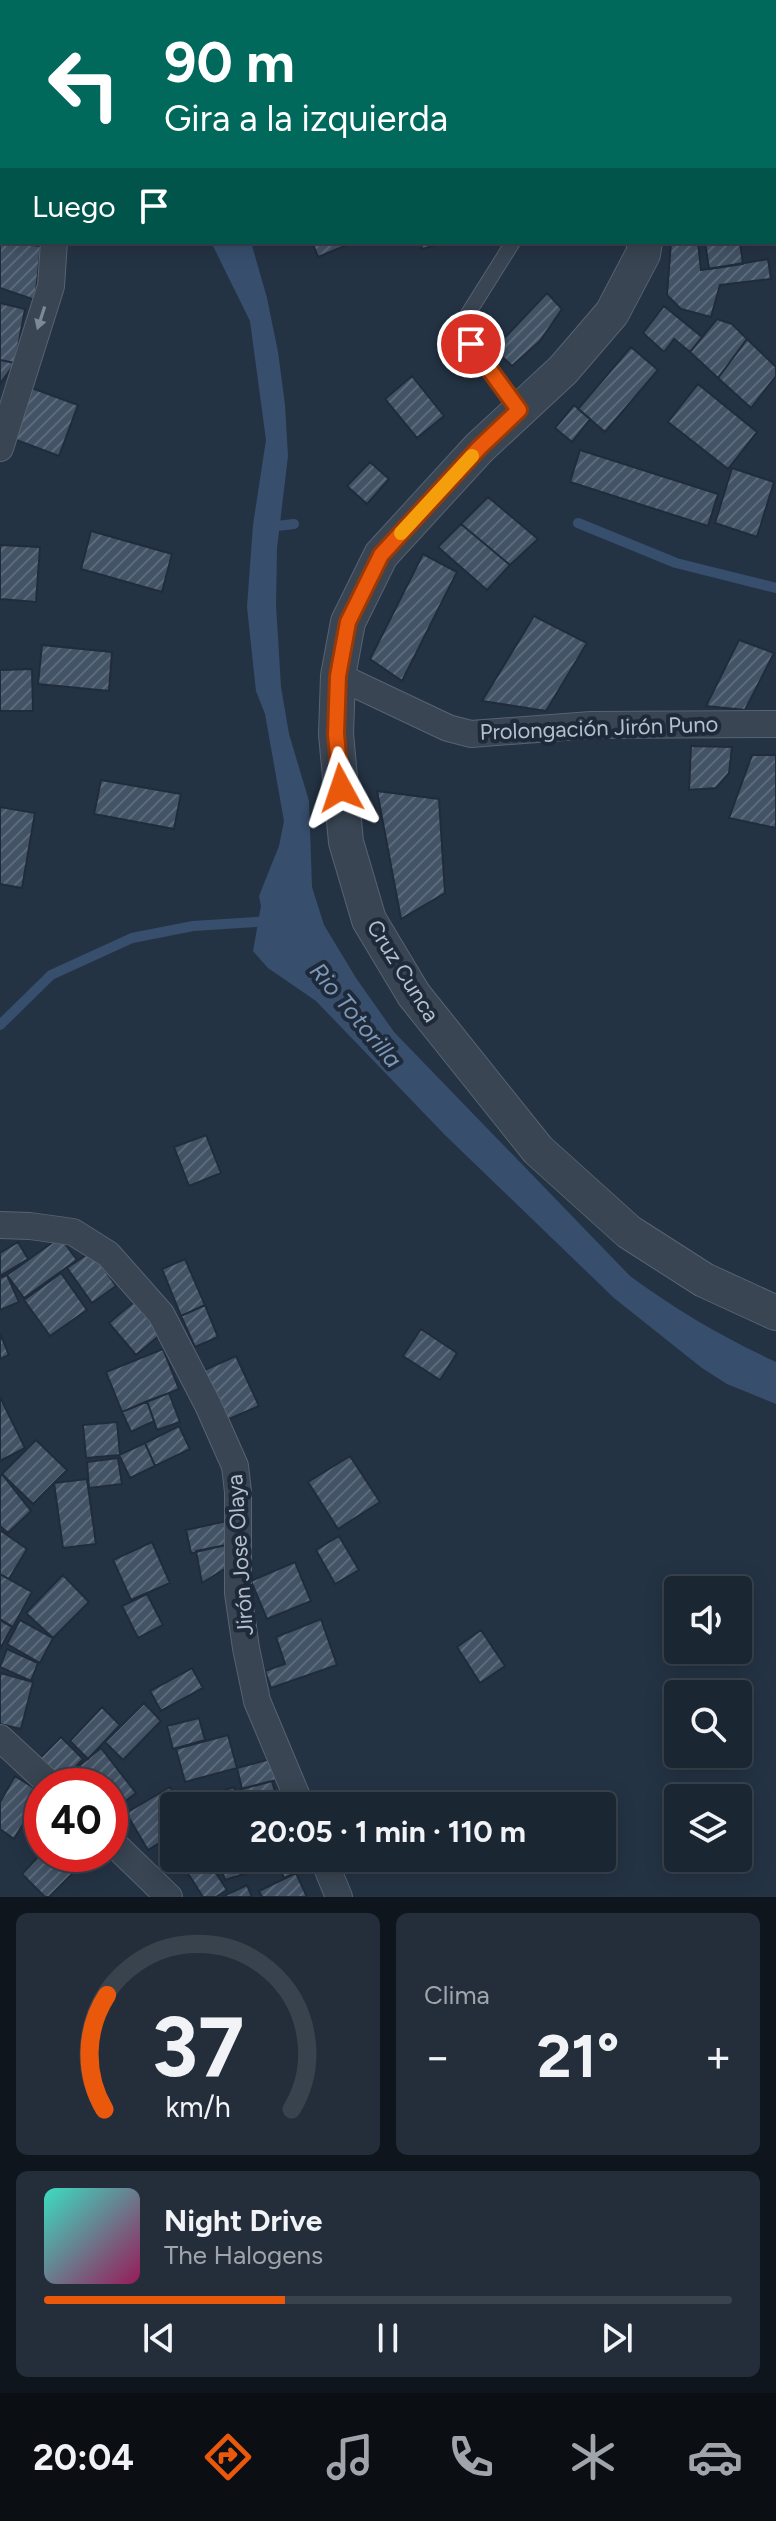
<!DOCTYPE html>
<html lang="es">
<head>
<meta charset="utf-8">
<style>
	body { margin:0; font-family:Figtree,sans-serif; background:#242e3b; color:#f1f3f6; height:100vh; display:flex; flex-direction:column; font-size:30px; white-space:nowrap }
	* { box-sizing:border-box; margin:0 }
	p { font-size:26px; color:#a0a5ac }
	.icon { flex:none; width:44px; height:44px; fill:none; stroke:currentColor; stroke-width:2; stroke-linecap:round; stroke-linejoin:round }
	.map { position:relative; height:1897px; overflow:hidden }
	.drawer { display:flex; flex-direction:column; gap:16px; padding:16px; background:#0f151c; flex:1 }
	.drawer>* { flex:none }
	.top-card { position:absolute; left:0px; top:0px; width:776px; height:244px; box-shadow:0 4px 20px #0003,0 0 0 2px #39434e; background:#00695c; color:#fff; overflow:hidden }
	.fabs { position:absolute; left:664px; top:1576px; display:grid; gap:16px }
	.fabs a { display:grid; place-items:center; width:88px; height:88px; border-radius:8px; background:#1b2633; box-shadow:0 4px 20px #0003,0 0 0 2px #39434e; font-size:40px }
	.speed { position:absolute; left:24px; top:1768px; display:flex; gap:16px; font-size:40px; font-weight:700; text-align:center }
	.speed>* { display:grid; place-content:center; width:104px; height:104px; border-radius:50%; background:#1b2633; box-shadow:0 4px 20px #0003,0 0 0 2px #39434e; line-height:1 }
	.speed .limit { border:12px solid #d22; background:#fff; color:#111 }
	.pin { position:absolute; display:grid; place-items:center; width:68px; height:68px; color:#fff; margin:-34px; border:4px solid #fff; border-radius:50%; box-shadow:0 2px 8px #0007 }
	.me { position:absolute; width:88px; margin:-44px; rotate:355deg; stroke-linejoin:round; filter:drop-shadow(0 0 6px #0008) }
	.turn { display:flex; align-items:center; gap:28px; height:168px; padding:0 32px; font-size:36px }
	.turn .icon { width:104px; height:104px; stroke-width:2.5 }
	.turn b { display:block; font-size:56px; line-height:68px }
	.then { display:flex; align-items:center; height:76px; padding:0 32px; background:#0003; gap:16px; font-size:30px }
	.big { font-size:60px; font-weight:700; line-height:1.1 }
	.drawer .card { flex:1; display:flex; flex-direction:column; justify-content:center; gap:12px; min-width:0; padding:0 28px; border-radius:12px; background:#242e3b }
	.drawer .dial { align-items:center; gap:0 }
	.dial svg { height:208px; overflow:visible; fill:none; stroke:#39434e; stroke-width:7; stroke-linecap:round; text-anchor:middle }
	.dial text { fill:#f1f3f6; stroke:none }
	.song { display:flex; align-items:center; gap:24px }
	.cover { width:96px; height:96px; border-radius:12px; background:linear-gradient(135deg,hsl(170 70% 55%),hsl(330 70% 35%)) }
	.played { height:8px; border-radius:4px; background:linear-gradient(90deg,#ea580c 35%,#39434e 35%) }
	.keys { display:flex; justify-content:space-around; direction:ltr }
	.heat { display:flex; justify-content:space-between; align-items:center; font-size:44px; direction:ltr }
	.drawer .tiles { flex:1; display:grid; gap:16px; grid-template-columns:1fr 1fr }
	.card:last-child { grid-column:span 2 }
	.trip { position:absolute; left:160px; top:1792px; width:456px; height:80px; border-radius:8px; background:#1b2633; box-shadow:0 4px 20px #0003,0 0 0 2px #39434e; font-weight:700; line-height:80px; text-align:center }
	.tabs { display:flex; height:128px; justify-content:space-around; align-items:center; background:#0b0f14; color:#a0a5ac }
	.tabs .icon { width:56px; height:56px }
	.tabs .selected { color:#ea580c }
	.tabs b { font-size:36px; color:#f1f3f6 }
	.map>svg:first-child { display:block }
</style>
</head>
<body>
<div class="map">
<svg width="776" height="1897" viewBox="0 0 776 1897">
	<defs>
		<pattern id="building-hatch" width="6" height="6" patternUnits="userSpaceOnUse" patternTransform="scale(2)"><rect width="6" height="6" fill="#435366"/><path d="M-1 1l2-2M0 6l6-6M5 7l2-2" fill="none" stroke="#5c6a7b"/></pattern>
	</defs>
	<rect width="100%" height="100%" fill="#243344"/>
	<path fill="#374f6d" d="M 211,242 L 251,242 L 267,298 L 278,352 L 285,405 L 288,456 L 277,548 L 276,605 L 281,687 L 289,734 L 309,801 L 312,887 L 324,925 L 356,978 L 394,1032 L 630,1276 C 676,1310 724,1338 776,1362 L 776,1404 L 727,1384 L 702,1368 L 614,1298 L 445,1135 L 316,1001 L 268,968 L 253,951 L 261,906 L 259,896 L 279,846 L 284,821 L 265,714 L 256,691 L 247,607 L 253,525 L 266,440 L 250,321 Z"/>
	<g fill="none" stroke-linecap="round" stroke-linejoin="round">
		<path stroke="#374f6d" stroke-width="10" d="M 0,79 L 2,79
			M 578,523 L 676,563 L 776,588
			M 268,527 L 294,524
			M 0,1025 L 51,975 L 132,938 L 193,926 L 271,921"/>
	</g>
	<path fill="url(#building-hatch)" stroke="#202c3b" stroke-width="2" d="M 47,0 L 102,0 L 113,2 L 47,2 Z
		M 141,0 L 197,0 L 196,2 L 141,2 Z
		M 245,0 L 317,0 L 317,2 L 245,2 Z
		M 328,0 L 371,0 L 371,2 L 328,2 Z
		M 726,0 L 776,0 L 776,25 L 774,25 L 774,2 L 725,2 Z
		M 774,25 L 776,25 L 776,69 L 774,69 Z
		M 774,113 L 776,115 L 776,196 L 774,197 Z
		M 0,186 L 2,186 L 2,242 L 0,242 Z
		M 0,242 L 41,246 L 35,300 L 0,288 Z
		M 4,242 L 41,242 L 41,246 Z
		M 312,242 L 354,242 L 318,257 Z
		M 420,242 L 446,242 L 422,249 Z
		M 671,242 L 698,242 L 701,270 L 768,259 L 771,279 L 720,285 L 711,317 L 681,309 L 667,295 Z
		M 705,242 L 740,242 L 743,264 L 709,269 Z
		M 547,293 L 562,309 L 540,341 L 512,366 L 494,349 Z
		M 0,303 L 25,309 L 15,363 L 0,360 Z
		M 664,306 L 702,337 L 690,352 L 674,339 L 664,352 L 643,333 Z
		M 717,319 L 732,324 L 747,339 L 718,378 L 690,352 Z
		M 747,339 L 776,367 L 776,376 L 751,408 L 718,378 Z
		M 631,347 L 658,370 L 605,432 L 578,409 Z
		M 0,360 L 15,363 L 0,384 Z
		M 412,376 L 444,416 L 417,438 L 385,399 Z
		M 698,384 L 757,432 L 728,469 L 668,422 Z
		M 29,387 L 78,405 L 59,456 L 11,438 Z
		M 574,405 L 590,419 L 572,442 L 555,428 Z
		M 580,450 L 718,494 L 708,526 L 570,482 Z
		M 370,462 L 389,479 L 367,504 L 347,486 Z
		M 732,468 L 774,482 L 757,537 L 715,523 Z
		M 488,497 L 538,539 L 510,565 L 461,524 Z
		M 461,524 L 510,565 L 487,590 L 438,547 Z
		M 91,531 L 172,554 L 162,592 L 81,569 Z
		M 0,545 L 40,547 L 36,602 L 0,599 Z
		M 423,554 L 457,572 L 402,681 L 370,659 Z
		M 534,616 L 587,643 L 546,711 L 482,701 Z
		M 739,640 L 774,653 L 745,710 L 706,706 Z
		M 42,645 L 112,652 L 109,691 L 38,684 Z
		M 32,669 L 33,711 L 0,711 L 0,670 Z
		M 691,746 L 732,747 L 729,773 L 716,788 L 689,790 Z
		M 752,755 L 776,755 L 776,828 L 729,818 Z
		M 101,780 L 181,794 L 174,829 L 94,814 Z
		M 377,791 L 439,799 L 445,893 L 401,919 Z
		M 0,807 L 35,813 L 22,888 L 0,884 Z
		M 206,1135 L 221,1173 L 189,1186 L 174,1147 Z
		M 60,1237 L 77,1260 L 24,1298 L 7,1275 Z
		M 18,1242 L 28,1259 L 0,1276 L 0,1253 Z
		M 92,1251 L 116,1286 L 92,1303 L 67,1268 Z
		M 185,1259 L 205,1305 L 181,1316 L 162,1269 Z
		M 61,1273 L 87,1310 L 50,1336 L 24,1300 Z
		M 7,1275 L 19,1302 L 0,1310 L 0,1278 Z
		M 134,1302 L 161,1334 L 136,1355 L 109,1323 Z
		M 205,1305 L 218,1337 L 195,1347 L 181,1316 Z
		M 421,1329 L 457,1353 L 440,1380 L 403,1356 Z
		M 0,1333 L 9,1355 L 0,1359 Z
		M 163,1349 L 179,1389 L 122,1412 L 106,1372 Z
		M 236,1356 L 259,1406 L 222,1422 L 200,1372 Z
		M 169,1393 L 180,1422 L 157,1430 L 147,1401 Z
		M 0,1397 L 25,1448 L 0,1461 Z
		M 147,1401 L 154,1421 L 131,1432 L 122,1412 Z
		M 117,1422 L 120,1455 L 86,1458 L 83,1425 Z
		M 179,1426 L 190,1449 L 155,1466 L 145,1443 Z
		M 36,1440 L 67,1470 L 33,1504 L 2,1474 Z
		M 145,1443 L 155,1466 L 130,1478 L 119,1455 Z
		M 350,1456 L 380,1502 L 338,1529 L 308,1482 Z
		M 118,1458 L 122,1484 L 89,1488 L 87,1462 Z
		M 2,1474 L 31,1511 L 8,1533 L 0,1526 L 0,1477 Z
		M 87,1479 L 96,1544 L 63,1548 L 54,1483 Z
		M 227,1521 L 231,1544 L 191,1553 L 186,1530 Z
		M 0,1530 L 27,1549 L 9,1579 L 0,1574 Z
		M 339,1536 L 359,1570 L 335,1584 L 316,1550 Z
		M 152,1542 L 170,1583 L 131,1600 L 113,1560 Z
		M 231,1544 L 231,1565 L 202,1583 L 196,1551 Z
		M 295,1562 L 311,1601 L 267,1619 L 251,1581 Z
		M 0,1574 L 32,1592 L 13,1627 L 0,1619 Z
		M 63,1575 L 89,1602 L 53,1638 L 26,1613 Z
		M 147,1594 L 163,1625 L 138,1638 L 122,1606 Z
		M 321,1619 L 337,1665 L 271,1688 L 265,1671 L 285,1664 L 276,1637 Z
		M 0,1620 L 12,1627 L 0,1649 Z
		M 20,1620 L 53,1638 L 40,1663 L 7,1644 Z
		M 481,1630 L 505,1666 L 480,1683 L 457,1647 Z
		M 7,1649 L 38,1663 L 31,1681 L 0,1667 Z
		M 192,1668 L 203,1688 L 161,1711 L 150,1691 Z
		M 0,1673 L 33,1682 L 21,1729 L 0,1724 Z
		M 144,1703 L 161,1721 L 123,1760 L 105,1742 Z
		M 102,1707 L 120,1725 L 88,1759 L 70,1741 Z
		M 199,1718 L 205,1740 L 173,1749 L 167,1726 Z
		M 228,1735 L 237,1768 L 185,1782 L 176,1749 Z
		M 61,1737 L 83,1759 L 63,1780 L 40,1758 Z
		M 101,1748 L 136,1793 L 110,1813 L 110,1786 L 79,1786 L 69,1774 Z
		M 278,1757 L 284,1778 L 242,1789 L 237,1768 Z
		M 15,1776 L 42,1793 L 14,1839 L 0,1829 L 0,1802 Z
		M 272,1781 L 279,1806 L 245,1806 L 241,1789 Z
		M 170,1787 L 181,1806 L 174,1806 L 174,1834 L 148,1850 L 126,1813 Z
		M 234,1787 L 240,1806 L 194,1806 L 192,1801 Z
		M 42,1853 L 42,1854 L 92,1854 L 49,1897 L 45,1897 L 22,1874 Z
		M 191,1858 L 206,1858 L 227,1890 L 216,1897 L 203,1897 L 182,1864 Z
		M 218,1858 L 242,1858 L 247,1873 L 225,1880 Z
		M 242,1858 L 275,1858 L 276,1860 L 246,1870 Z
		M 276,1858 L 309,1858 L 312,1866 L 284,1878 Z
		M 296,1873 L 307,1897 L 262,1897 L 259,1891 Z
		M 247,1885 L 252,1897 L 222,1897 Z"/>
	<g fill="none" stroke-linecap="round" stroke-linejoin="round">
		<defs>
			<path id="service" d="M 513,242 L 466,317 C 465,353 502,380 518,410"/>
			<path id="minor" d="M 19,0 L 19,2
				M 221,2 L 221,0
				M 774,94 L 776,95
				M 0,160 L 2,160
				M 0,448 L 51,286 L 54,242
				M 338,676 L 448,728 L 471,734 L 591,725 L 776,724
				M 0,1225 L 30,1226 L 73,1232 L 108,1254 L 161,1314 L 208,1405 L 235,1466 L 238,1492 L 238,1593 L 246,1648 L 257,1701 L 301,1806
				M 0,1738 L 52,1786
				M 110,1840 L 169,1897
				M 323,1858 L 339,1897"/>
			<path id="tertiary" d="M 653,2 L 653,0
				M 645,242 L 643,254 L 612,313 L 563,370 L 479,448 L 381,555 L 348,622 L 338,676 L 336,734 L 346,842 L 369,920 L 414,995 L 538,1150 L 629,1232 L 704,1280 L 776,1313"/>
		</defs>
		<use href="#service" stroke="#576371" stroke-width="16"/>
		<use href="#minor" stroke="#576371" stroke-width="28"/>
		<use href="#tertiary" stroke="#576371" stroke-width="36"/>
		<use href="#service" stroke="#394553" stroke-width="14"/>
		<use href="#minor" stroke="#394553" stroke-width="26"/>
		<use href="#tertiary" stroke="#394553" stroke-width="34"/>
	</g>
	<defs><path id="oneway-solid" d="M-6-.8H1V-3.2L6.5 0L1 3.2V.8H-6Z" transform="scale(2)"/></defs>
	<use fill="#7e8996" href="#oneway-solid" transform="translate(41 318) rotate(108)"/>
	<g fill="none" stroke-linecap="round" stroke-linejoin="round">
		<defs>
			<path id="route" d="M 341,788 L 336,734 L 338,676 L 348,622 L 381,555 L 479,448 L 519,410 L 471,344"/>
		</defs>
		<use href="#route" stroke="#983908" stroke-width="20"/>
		<use href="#route" stroke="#ea580c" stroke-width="14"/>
		<path stroke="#f59e0b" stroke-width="14" d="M 401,533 L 472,456"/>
	</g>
	<g text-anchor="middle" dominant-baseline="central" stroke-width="8" stroke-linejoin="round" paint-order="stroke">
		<g font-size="22" fill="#b6c0cd" stroke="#1e2a39">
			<text transform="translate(599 728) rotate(-2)">Prolongación Jirón Puno</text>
			<text transform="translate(403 971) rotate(58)">Cruz Cunca</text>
			<text transform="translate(240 1555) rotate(-94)">Jirón Jose Olaya</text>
		</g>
		<g font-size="24" font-style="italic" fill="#7c97b7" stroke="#1e2a39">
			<text transform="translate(356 1015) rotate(50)">Rio Totorilla</text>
		</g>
	</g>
</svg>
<div class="fabs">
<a><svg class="icon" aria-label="sound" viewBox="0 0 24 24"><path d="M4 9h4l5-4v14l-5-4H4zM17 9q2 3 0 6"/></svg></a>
<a><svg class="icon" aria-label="search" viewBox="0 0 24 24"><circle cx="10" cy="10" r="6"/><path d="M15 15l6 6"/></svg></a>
<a><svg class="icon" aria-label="layers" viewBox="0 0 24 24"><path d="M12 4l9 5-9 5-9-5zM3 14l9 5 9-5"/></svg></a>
</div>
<div class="speed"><div class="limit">40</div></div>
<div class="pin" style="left:471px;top:344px;background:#d93025"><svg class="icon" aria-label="arrive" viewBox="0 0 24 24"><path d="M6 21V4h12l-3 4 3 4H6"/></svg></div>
<svg class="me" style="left:341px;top:788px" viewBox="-20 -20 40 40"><path d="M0-17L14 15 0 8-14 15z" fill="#ea580c" stroke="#fff" stroke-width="4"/></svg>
<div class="trip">20:05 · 1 min · 110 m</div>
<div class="top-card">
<div class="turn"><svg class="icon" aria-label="left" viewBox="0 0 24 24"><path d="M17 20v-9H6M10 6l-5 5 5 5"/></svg><div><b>90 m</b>Gira a la izquierda</div></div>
<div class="then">Luego<svg class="icon" aria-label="arrive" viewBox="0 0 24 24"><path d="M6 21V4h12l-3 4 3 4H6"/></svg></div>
</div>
</div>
<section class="drawer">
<div class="tiles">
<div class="card dial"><svg viewBox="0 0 100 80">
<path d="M14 69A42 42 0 1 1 86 69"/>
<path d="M14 69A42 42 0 0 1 15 25" stroke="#ea580c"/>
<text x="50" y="56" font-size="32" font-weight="700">37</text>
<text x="50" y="72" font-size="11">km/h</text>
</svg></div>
<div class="card"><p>Clima</p>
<div class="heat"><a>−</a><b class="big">21°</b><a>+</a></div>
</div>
<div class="card">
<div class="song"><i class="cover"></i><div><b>Night Drive</b><p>The Halogens</p></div></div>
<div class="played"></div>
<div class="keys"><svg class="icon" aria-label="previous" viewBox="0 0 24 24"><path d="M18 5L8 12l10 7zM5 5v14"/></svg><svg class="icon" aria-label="pause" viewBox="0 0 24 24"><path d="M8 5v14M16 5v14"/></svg><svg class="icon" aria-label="next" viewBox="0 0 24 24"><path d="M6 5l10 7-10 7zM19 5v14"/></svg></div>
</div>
</div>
</section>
<nav class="tabs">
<b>20:04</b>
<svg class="icon selected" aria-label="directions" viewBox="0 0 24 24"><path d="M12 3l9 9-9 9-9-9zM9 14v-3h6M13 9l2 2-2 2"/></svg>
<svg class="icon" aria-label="music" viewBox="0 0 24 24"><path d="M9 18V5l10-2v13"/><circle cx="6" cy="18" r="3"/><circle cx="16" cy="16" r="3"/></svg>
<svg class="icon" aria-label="phone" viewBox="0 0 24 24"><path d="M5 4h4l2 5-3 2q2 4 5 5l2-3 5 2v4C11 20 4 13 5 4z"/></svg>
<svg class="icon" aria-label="climate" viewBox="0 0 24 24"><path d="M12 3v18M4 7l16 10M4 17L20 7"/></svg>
<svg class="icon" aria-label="car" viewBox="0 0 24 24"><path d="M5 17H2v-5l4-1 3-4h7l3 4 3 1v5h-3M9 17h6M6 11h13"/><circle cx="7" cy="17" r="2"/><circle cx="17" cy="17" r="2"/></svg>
</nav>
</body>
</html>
